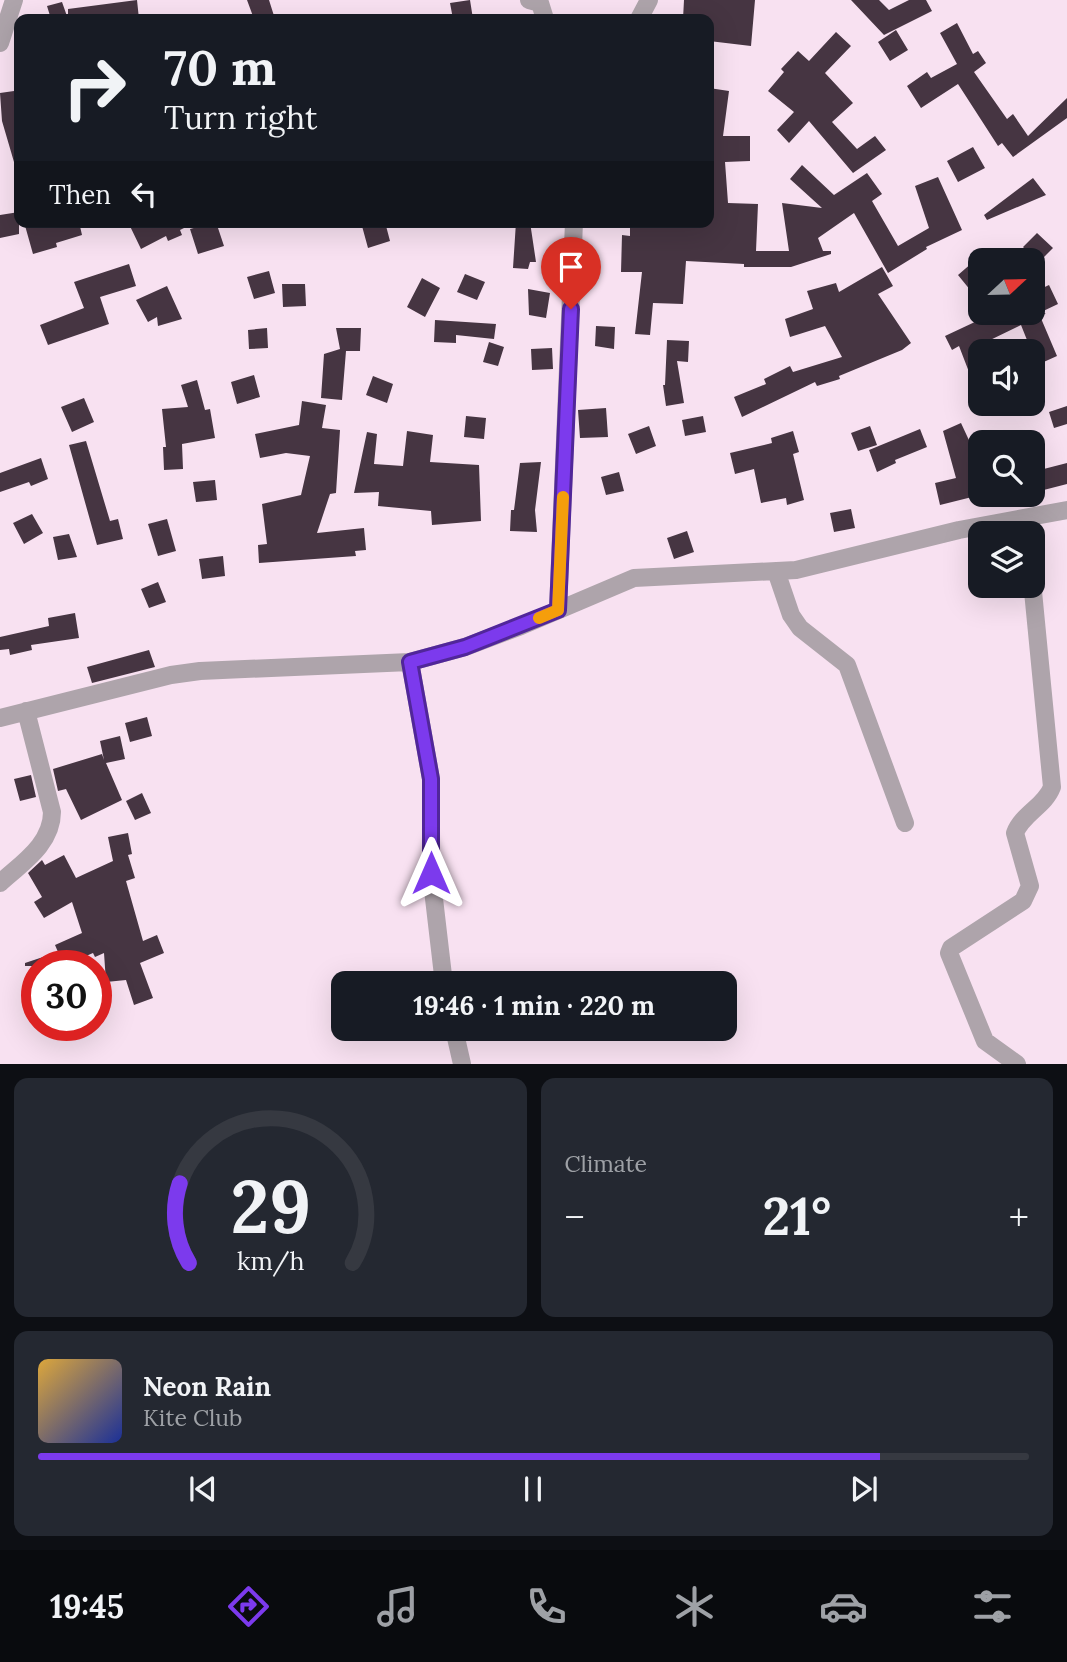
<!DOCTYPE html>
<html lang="en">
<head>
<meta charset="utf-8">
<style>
	body { margin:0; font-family:Lora,serif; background:#242831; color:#f1f3f6; height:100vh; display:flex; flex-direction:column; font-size:26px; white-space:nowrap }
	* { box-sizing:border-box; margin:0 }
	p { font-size:23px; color:#9ea1a6 }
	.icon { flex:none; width:38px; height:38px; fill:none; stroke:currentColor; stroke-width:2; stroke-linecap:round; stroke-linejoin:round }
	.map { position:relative; height:1064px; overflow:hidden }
	.side { display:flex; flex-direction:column; gap:14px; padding:14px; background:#0d0f14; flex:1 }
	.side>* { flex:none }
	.top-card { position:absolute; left:14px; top:14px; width:700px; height:214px; border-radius:14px; box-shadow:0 7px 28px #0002; background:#171b24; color:#f1f3f6; overflow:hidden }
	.needle { width:46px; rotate:68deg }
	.tools { position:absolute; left:968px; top:248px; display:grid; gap:14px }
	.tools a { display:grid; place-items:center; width:77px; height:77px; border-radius:14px; background:#171b24; box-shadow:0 7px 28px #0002; font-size:35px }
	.speed { position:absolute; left:21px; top:950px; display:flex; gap:14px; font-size:35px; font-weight:700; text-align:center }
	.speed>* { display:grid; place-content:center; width:91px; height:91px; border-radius:50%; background:#171b24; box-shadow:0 7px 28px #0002; line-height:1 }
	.speed .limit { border:10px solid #d22; background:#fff; color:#111 }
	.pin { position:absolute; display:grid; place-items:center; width:60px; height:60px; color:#fff; margin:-72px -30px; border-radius:50% 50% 50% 0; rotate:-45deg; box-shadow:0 0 7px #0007 }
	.pin .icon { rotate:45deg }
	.me { position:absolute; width:77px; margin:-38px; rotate:0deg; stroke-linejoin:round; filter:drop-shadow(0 0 5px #0008) }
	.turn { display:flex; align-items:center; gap:24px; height:147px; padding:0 35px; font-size:32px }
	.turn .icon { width:91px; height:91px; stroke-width:2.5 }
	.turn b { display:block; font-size:49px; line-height:60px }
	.then { display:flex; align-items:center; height:66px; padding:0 35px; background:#0003; gap:14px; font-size:26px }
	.big { font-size:52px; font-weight:700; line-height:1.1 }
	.side .widget { flex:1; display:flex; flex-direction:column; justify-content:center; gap:10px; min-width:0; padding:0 24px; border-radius:14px; background:#242831 }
	.side .dial { align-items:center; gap:0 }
	.dial svg { height:182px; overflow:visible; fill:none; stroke:#363941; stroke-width:7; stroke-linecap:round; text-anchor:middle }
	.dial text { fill:#f1f3f6; stroke:none }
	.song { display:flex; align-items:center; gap:21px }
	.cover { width:84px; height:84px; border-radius:10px; background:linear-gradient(135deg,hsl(40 70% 55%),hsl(230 70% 35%)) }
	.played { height:7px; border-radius:4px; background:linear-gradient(90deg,#7c3aed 85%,#363941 85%) }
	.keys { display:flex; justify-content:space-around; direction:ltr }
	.heat { display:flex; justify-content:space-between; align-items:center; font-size:38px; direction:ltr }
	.side .tiles { flex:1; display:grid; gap:14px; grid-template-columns:1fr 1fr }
	.widget:last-child { grid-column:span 2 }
	.trip { position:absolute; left:331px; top:971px; width:406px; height:70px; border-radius:14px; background:#171b24; box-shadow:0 7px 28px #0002; font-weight:700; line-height:70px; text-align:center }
	.tabs { display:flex; height:112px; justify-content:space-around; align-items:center; background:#090b0e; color:#9ea1a6 }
	.tabs .icon { width:49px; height:49px }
	.tabs .on { color:#7c3aed }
	.tabs b { font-size:32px; color:#f1f3f6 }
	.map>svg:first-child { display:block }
</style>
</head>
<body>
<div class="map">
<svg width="1067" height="1064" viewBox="0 0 1067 1064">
	<rect width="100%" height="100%" fill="#f8e1f1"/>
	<path fill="#463542" d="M 137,0 L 139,19 L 68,19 L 68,9 Z
		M 247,0 L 269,0 L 275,19 L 254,19 Z
		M 470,0 L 473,19 L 453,19 L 450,3 Z
		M 684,0 L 755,0 L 751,46 L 709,41 L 709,19 L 683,19 Z
		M 851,0 L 879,0 L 889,10 L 909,0 L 926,0 L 932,11 L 884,35 Z
		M 62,2 L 68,19 L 51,19 L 47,6 Z
		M 957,23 L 973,54 L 978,51 L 986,63 L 974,72 L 1007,119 L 1013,114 L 1028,136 L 1067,98 L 1067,118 L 1013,157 L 1002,143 L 998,146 L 958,84 L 921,108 L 907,86 L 927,72 L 931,78 L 957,64 L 940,33 Z
		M 896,30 L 908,50 L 890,61 L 878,42 Z
		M 836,32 L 851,46 L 825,73 L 853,103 L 832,122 L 857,149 L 875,136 L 886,150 L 853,173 L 809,121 L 789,143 L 777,130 L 794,112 L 768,91 L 784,72 L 781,69 L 798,51 L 809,61 Z
		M 709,88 L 729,91 L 723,136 L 750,136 L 750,161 L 725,162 L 728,203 L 758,204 L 756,251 L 789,251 L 782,203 L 822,208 L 790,179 L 802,165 L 834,195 L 867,173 L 882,194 L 872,201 L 898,246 L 929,228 L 915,186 L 938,177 L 962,230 L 926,247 L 927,249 L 888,273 L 854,213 L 818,238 L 823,251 L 831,251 L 831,254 L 791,267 L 744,267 L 744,264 L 686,261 L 683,304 L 653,303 L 650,335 L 635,334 L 642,272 L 621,272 L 622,235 L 630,236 L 630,222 L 709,222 Z
		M 14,91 L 19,161 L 14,162 L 2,121 L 0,93 Z
		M 973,147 L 985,168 L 958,182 L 947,161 Z
		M 1033,178 L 1046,195 L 987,220 L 984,215 Z
		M 19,212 L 19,234 L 0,238 L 0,215 Z
		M 24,222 L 79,222 L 82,235 L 56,243 L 57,247 L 33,254 Z
		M 128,222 L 196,222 L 180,230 L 182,235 L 168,241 L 166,236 L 141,249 Z
		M 216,222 L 224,246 L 198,254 L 190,229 Z
		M 374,222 L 385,222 L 390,241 L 368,248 L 362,226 Z
		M 516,222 L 530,222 L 536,262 L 530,262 L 528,269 L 513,268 Z
		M 1037,233 L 1053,248 L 1038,263 L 1023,247 Z
		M 980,256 L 980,283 L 971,291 L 958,275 Z
		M 129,264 L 136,286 L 100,297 L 109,324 L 48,345 L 40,325 L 84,308 L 74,282 Z
		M 882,267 L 893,286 L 878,294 L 911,343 L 902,350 L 839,376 L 840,379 L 817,386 L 815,382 L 742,417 L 734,397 L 766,384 L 764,379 L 790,366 L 793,372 L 842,357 L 825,326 L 790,337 L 785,319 L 813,309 L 807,291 L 836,283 L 839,292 Z
		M 269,271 L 275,293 L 254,299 L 247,277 Z
		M 465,274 L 485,282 L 477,300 L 457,292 Z
		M 422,278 L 440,288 L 425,317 L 407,307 Z
		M 282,284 L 305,284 L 306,306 L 283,307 Z
		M 1049,285 L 1058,304 L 1039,313 L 1046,313 L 1040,316 L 1057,356 L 1037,365 L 1021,325 L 984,343 L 987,352 L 980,352 L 979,398 L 959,346 L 952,350 L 945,336 L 994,313 L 1032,313 L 1032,293 Z
		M 167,286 L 182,319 L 158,326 L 157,317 L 148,322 L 136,300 Z
		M 528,289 L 550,293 L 546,318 L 529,315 Z
		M 435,320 L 496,324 L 494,339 L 456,335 L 456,343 L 434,342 Z
		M 596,326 L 615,327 L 614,349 L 595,346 Z
		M 267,328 L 268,348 L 249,349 L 248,330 Z
		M 336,328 L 361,328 L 360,351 L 346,351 L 342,400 L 321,398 L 324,354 L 340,349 Z
		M 667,340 L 689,341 L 688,362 L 677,361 L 684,403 L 666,406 L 663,385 L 665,385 Z
		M 489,342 L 504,347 L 498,366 L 483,362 Z
		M 552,348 L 553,369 L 532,370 L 531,349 Z
		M 254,375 L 260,397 L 237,404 L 231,382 Z
		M 373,376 L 393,384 L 387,403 L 366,395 Z
		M 197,380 L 205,410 L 210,409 L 215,438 L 182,444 L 183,469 L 164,470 L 163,447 L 166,447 L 162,409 L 188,407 L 181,385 Z
		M 84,398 L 94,422 L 72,432 L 61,407 Z
		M 302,401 L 326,405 L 322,428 L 340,430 L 336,493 L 330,494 L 317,533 L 364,528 L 366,550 L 355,551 L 356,556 L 259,563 L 258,545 L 267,544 L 262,504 L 301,495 L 310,456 L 286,453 L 260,458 L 255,434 L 299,425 Z
		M 1067,406 L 1067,424 L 1054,428 L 1049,412 Z
		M 606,408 L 608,437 L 580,438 L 578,410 Z
		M 466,416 L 486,418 L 484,439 L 464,437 Z
		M 703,416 L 706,432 L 685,436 L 682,420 Z
		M 961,423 L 980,464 L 980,495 L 940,505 L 935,483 L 956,478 L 943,431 Z
		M 649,426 L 656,446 L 636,454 L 628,434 Z
		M 870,426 L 877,445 L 858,451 L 851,433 Z
		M 920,429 L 927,447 L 895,460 L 896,463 L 877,472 L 869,450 Z
		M 407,431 L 433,435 L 430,462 L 479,465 L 481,521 L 432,525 L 431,511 L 378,506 L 379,492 L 354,493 L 367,432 L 377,434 L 374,464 L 403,466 Z
		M 793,431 L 799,452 L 793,454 L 804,500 L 787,505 L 786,498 L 761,503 L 754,469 L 735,474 L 730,453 L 772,443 L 771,438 Z
		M 86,441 L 110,521 L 118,519 L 123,539 L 97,545 L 69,445 Z
		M 41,458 L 48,479 L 31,486 L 29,482 L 0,492 L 0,473 Z
		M 541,462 L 535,510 L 537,532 L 510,531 L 511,510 L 514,510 L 520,463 Z
		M 1067,463 L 1067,484 L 1032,493 L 1032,472 Z
		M 619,472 L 624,491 L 606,495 L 601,477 Z
		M 215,480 L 217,500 L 196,502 L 193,482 Z
		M 851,509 L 855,528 L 834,532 L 830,513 Z
		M 32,514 L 43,533 L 24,544 L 13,523 Z
		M 167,519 L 176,551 L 158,556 L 148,524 Z
		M 687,531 L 694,552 L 674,559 L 667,538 Z
		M 69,534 L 77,557 L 58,560 L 53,537 Z
		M 223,556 L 225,576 L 202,579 L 199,559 Z
		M 158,582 L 166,602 L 149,608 L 141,589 Z
		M 75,613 L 79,638 L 31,645 L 32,650 L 10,655 L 9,649 L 0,650 L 0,637 L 49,626 L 48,618 Z
		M 149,650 L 155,667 L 92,683 L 87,667 Z
		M 147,717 L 152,736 L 130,742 L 125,723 Z
		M 120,736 L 125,759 L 106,763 L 122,800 L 81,820 L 66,789 L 58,791 L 53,769 L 102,754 L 104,760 L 100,741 Z
		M 31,775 L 36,797 L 20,801 L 14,779 Z
		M 142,793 L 151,813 L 135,820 L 126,801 Z
		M 128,833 L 132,854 L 128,855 L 135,878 L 126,881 L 143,941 L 157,935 L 164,953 L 140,963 L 153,998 L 134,1005 L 126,980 L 106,982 L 104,953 L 95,957 L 93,953 L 63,966 L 25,966 L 25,963 L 58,952 L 55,945 L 82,933 L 72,902 L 44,918 L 34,902 L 42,897 L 28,873 L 42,860 L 45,865 L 64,855 L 76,878 L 113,861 L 108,837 Z"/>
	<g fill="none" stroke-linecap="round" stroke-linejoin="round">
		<path stroke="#aea4ab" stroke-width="18" d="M 529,0 L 540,3 L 545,19
			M 639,19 L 649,0
			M 0,43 L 14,0
			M 776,571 L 791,615 L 800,628 L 847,665 L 905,823
			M 558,610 L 574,222
			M 410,662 L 431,779 L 431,873 L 444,984
			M 0,718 L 171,675 L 200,671 L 410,662 L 465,647 L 521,626 L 634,578 L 796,570 L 959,530 L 1067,510
			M 0,883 C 22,863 52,844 52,812 L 26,711
			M 454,1029 L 462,1064
			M 1017,1064 L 985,1041 L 949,953 L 951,948 L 1023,901 L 1030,886 L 1015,833 C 1022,814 1045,806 1052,787 L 1032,581"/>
	</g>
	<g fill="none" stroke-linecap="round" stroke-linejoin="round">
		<defs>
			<path id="route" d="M 431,873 L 431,779 L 410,662 L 465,647 L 558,610 L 571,309"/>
		</defs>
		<use href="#route" stroke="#51269a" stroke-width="18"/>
		<use href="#route" stroke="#7c3aed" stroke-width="12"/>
		<path stroke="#f59e0b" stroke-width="12" d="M 539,618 L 558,610 L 563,497"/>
	</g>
</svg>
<div class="tools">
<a><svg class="needle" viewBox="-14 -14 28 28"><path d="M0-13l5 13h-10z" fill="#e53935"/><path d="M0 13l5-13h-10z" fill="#9ea1a6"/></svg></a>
<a><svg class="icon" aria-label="sound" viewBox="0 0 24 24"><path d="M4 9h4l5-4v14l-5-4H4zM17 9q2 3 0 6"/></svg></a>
<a><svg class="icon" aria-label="search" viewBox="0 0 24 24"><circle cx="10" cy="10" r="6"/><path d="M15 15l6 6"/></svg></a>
<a><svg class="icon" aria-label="layers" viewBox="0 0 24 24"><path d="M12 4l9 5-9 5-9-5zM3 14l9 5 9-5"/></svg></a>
</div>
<div class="speed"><div class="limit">30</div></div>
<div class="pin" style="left:571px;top:309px;background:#d93025"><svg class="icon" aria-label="arrive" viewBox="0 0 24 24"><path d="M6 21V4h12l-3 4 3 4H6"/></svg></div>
<svg class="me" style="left:431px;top:873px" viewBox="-20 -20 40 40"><path d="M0-17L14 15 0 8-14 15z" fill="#7c3aed" stroke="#fff" stroke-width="4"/></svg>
<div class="trip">19:46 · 1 min · 220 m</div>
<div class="top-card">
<div class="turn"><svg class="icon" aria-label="right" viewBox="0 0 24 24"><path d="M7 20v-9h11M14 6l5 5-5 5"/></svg><div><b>70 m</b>Turn right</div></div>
<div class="then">Then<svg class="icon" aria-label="left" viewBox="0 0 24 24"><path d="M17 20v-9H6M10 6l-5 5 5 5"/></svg></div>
</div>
</div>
<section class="side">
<div class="tiles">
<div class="widget dial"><svg viewBox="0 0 100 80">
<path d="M14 69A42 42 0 1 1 86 69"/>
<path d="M14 69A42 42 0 0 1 10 34" stroke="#7c3aed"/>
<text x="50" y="56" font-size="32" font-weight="700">29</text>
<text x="50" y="72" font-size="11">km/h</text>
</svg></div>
<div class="widget"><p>Climate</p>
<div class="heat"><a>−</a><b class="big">21°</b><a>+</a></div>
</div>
<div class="widget">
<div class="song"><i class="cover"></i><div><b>Neon Rain</b><p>Kite Club</p></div></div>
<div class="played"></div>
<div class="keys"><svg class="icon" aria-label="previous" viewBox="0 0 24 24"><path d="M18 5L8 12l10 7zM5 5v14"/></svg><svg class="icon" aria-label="pause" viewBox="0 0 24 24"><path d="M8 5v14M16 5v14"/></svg><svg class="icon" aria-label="next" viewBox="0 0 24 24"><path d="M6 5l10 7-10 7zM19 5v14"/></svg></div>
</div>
</div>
</section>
<nav class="tabs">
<b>19:45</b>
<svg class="icon on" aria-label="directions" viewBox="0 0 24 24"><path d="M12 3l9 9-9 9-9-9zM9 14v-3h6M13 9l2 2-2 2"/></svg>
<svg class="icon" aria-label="music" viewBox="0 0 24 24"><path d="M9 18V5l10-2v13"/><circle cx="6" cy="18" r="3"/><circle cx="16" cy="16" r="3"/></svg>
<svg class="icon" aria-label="phone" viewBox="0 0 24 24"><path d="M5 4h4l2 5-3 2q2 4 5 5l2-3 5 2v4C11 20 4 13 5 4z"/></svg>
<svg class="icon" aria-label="climate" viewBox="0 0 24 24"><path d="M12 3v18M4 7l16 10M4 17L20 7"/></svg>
<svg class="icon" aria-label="car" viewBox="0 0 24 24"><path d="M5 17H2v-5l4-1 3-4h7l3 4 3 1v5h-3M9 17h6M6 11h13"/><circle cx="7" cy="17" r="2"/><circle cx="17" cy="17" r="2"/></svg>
<svg class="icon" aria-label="filters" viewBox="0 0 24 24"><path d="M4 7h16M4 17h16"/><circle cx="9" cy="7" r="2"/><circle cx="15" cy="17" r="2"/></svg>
</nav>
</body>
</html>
